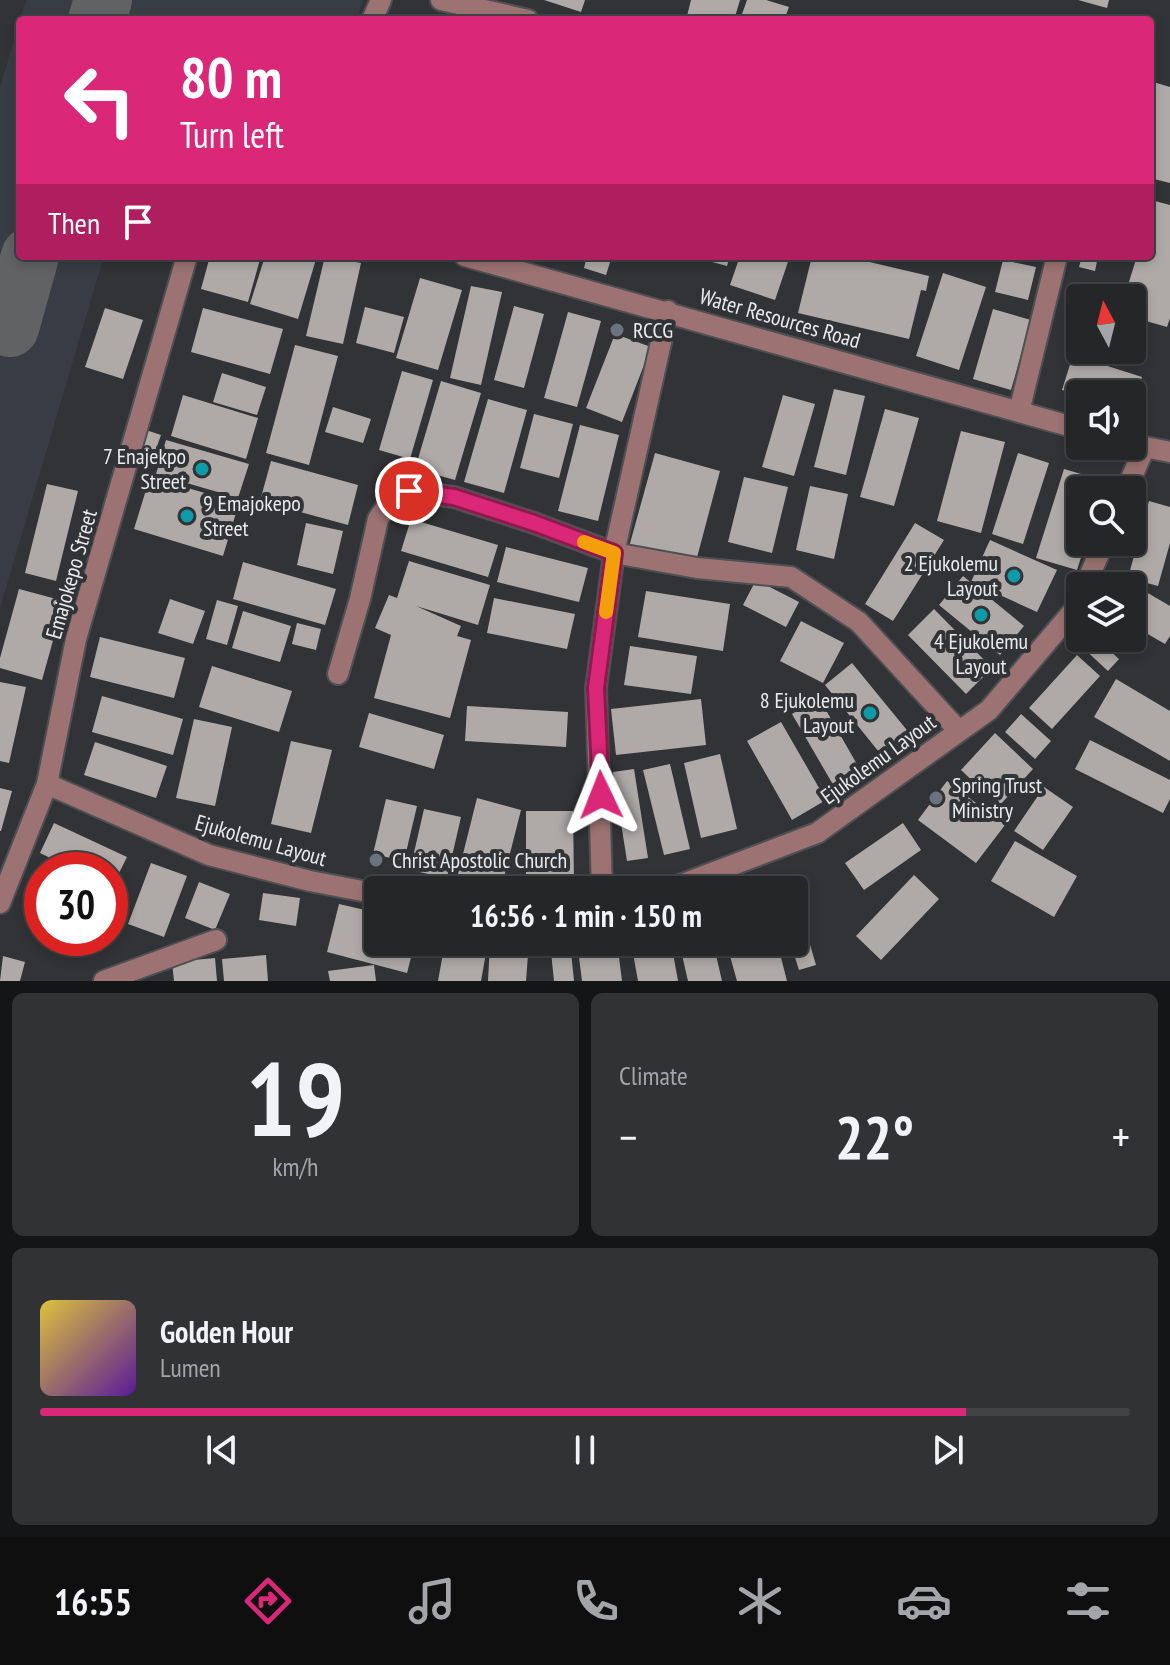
<!DOCTYPE html>
<html lang="en">
<head>
<meta charset="utf-8">
<style>
	body { margin:0; font-family:"PT Sans Narrow",sans-serif; background:#313234; color:#f1f3f6; height:100vh; display:flex; flex-direction:column; font-size:30px; white-space:nowrap }
	* { box-sizing:border-box; margin:0 }
	p { font-size:26px; color:#a3a5a8 }
	.icon { flex:none; width:44px; height:44px; fill:none; stroke:currentColor; stroke-width:2; stroke-linecap:round; stroke-linejoin:round }
	.map { position:relative; height:981px; overflow:hidden }
	.side { display:flex; flex-direction:column; gap:12px; padding:12px; background:#141516; flex:1 }
	.side>* { flex:none }
	.banner { position:absolute; left:16px; top:16px; width:1138px; height:244px; border-radius:8px; box-shadow:0 4px 12px #0003,0 0 0 2px #424345; background:#db2777; color:#fff; overflow:hidden }
	.needle { width:52px; rotate:353deg }
	.tools { position:absolute; left:1066px; top:284px; display:grid; gap:16px }
	.tools a { display:grid; place-items:center; width:80px; height:80px; border-radius:8px; background:#252628; box-shadow:0 4px 12px #0003,0 0 0 2px #424345; font-size:40px }
	.speed { position:absolute; left:24px; top:852px; display:flex; gap:16px; font-size:40px; font-weight:700; text-align:center }
	.speed>* { display:grid; place-content:center; width:104px; height:104px; border-radius:50%; background:#252628; box-shadow:0 4px 12px #0003,0 0 0 2px #424345; line-height:1 }
	.speed .limit { border:12px solid #d22; background:#fff; color:#111 }
	.pin { position:absolute; display:grid; place-items:center; width:68px; height:68px; color:#fff; margin:-34px; border:4px solid #fff; border-radius:50%; box-shadow:0 2px 8px #0007 }
	.me { position:absolute; width:88px; margin:-44px; rotate:358deg; stroke-linejoin:round; filter:drop-shadow(0 0 6px #0008) }
	.turn { display:flex; align-items:center; gap:28px; height:168px; padding:0 32px; font-size:36px }
	.turn .icon { width:104px; height:104px; stroke-width:2.5 }
	.turn b { display:block; font-size:56px; line-height:68px }
	.then { display:flex; align-items:center; height:76px; padding:0 32px; background:#0003; gap:16px; font-size:30px }
	.big { font-size:60px; font-weight:700; line-height:1.1 }
	.side .tile { flex:1; display:flex; flex-direction:column; justify-content:center; gap:12px; min-width:0; padding:0 28px; border-radius:12px; background:#313234 }
	.side .dial { align-items:center; gap:0 }
	.dial b { font-size:104px; line-height:1 }
	.song { display:flex; align-items:center; gap:24px }
	.cover { width:96px; height:96px; border-radius:12px; background:linear-gradient(135deg,hsl(50 70% 55%),hsl(270 70% 35%)) }
	.played { height:8px; border-radius:4px; background:linear-gradient(90deg,#db2777 85%,#424345 85%) }
	.keys { display:flex; justify-content:space-around; direction:ltr }
	.heat { display:flex; justify-content:space-between; align-items:center; font-size:44px; direction:ltr }
	.side .tiles { flex:1; display:grid; gap:12px; grid-template-columns:1fr 1fr }
	.tile:last-child { grid-column:span 2 }
	.trip { position:absolute; left:364px; top:876px; width:444px; height:80px; border-radius:8px; background:#252628; box-shadow:0 4px 12px #0003,0 0 0 2px #424345; font-weight:700; line-height:80px; text-align:center }
	.dock { display:flex; height:128px; justify-content:space-around; align-items:center; background:#0f0f10; color:#a3a5a8 }
	.dock .icon { width:56px; height:56px }
	.dock .on { color:#db2777 }
	.dock b { font-size:36px; color:#f1f3f6 }
	.map>svg:first-child { display:block }
</style>
</head>
<body>
<div class="map">
<svg width="1170" height="981" viewBox="0 0 1170 981">
	<rect width="100%" height="100%" fill="#313336"/>
	<path fill="#383c45" d="M 26,0 L 363,0 L 357,20 L 20,20 L 20,256 L 104,256 L 0,608 L 0,87 Z"/>
	<g fill="none" stroke-linecap="round" stroke-linejoin="round">
		<path stroke="#606264" stroke-width="58" d="M 97,20 L 103,0
			M 10,328 L 30,256"/>
	</g>
	<path fill="#afaaa8" d="M 544,0 L 585,0 L 581,12 Z
		M 691,0 L 740,0 L 734,20 L 686,20 Z
		M 747,0 L 766,0 L 789,7 L 784,20 L 740,20 Z
		M 1078,0 L 1109,0 L 1107,8 Z
		M 1150,81 L 1170,87 L 1170,183 L 1150,178 Z
		M 1155,201 L 1170,205 L 1170,318 L 1167,327 L 1132,317 L 1132,298 L 1124,298 L 1137,256 L 1150,256 L 1150,215 Z
		M 210,256 L 261,256 L 248,302 L 201,289 Z
		M 265,256 L 317,256 L 298,319 L 250,304 Z
		M 325,256 L 361,263 L 343,344 L 306,336 Z
		M 587,256 L 612,256 L 606,275 L 584,268 Z
		M 690,256 L 730,256 L 727,266 Z
		M 740,256 L 790,256 L 775,300 L 730,285 Z
		M 812,256 L 844,256 L 929,276 L 926,291 L 921,290 L 909,339 L 798,313 Z
		M 1082,256 L 1098,256 L 1095,271 L 1079,267 Z
		M 1003,260 L 1036,267 L 1028,300 L 995,292 Z
		M 943,273 L 986,287 L 959,370 L 916,356 Z
		M 420,278 L 462,290 L 438,370 L 396,358 Z
		M 471,286 L 502,292 L 481,385 L 450,378 Z
		M 514,306 L 544,314 L 524,388 L 494,380 Z
		M 365,307 L 404,317 L 394,353 L 356,343 Z
		M 105,308 L 143,320 L 123,379 L 85,367 Z
		M 203,308 L 283,329 L 270,374 L 191,352 Z
		M 993,309 L 1031,320 L 1011,390 L 973,379 Z
		M 568,312 L 601,321 L 577,407 L 544,398 Z
		M 615,334 L 651,347 L 622,422 L 586,408 Z
		M 295,345 L 338,356 L 309,465 L 266,453 Z
		M 1073,355 L 1142,377 L 1133,406 L 1132,394 L 1080,395 L 1062,390 Z
		M 402,371 L 433,380 L 410,459 L 379,450 Z
		M 222,373 L 266,387 L 257,415 L 213,402 Z
		M 441,381 L 481,393 L 455,480 L 415,469 Z
		M 834,389 L 865,396 L 846,475 L 814,467 Z
		M 183,395 L 258,418 L 246,459 L 171,436 Z
		M 783,395 L 815,404 L 794,476 L 762,467 Z
		M 488,399 L 527,410 L 504,493 L 464,482 Z
		M 333,407 L 371,419 L 363,443 L 325,432 Z
		M 885,409 L 919,418 L 894,506 L 860,497 Z
		M 534,414 L 573,424 L 559,478 L 520,468 Z
		M 580,425 L 619,435 L 598,521 L 558,511 Z
		M 146,430 L 161,435 L 151,463 L 136,458 Z
		M 961,431 L 1005,442 L 981,533 L 937,521 Z
		M 166,440 L 249,464 L 238,498 L 156,474 Z
		M 655,453 L 720,471 L 695,565 L 629,547 Z
		M 1018,453 L 1049,463 L 1023,544 L 992,534 Z
		M 271,461 L 358,485 L 348,525 L 260,501 Z
		M 1064,469 L 1105,481 L 1102,490 L 1080,490 L 1080,542 L 1086,542 L 1077,570 L 1036,558 Z
		M 150,477 L 239,503 L 223,556 L 134,529 Z
		M 744,477 L 788,487 L 772,553 L 728,542 Z
		M 47,484 L 78,491 L 56,581 L 25,573 Z
		M 810,486 L 848,494 L 834,559 L 796,550 Z
		M 1149,501 L 1170,507 L 1170,543 L 1158,586 L 1128,578 Z
		M 411,519 L 498,545 L 488,577 L 401,551 Z
		M 306,523 L 343,531 L 333,574 L 297,565 Z
		M 915,523 L 944,540 L 893,621 L 865,604 Z
		M 990,540 L 1057,570 L 1037,612 L 971,582 Z
		M 506,547 L 588,568 L 579,602 L 497,582 Z
		M 409,561 L 490,585 L 478,625 L 416,606 L 461,626 L 457,636 L 471,640 L 450,718 L 374,698 L 391,635 L 375,628 L 389,595 L 397,598 Z
		M 243,562 L 336,589 L 325,625 L 233,599 Z
		M 963,576 L 1024,626 L 1000,655 L 939,605 Z
		M 1124,579 L 1170,606 L 1170,636 L 1165,644 L 1132,625 L 1132,586 L 1120,586 Z
		M 756,580 L 799,602 L 786,627 L 743,605 Z
		M 19,589 L 64,601 L 42,680 L 0,668 L 0,658 Z
		M 646,591 L 730,604 L 723,651 L 638,637 Z
		M 494,598 L 575,614 L 567,649 L 487,633 Z
		M 170,599 L 205,611 L 193,644 L 158,633 Z
		M 217,600 L 238,606 L 227,645 L 206,639 Z
		M 934,609 L 992,668 L 966,694 L 908,635 Z
		M 243,611 L 291,626 L 280,662 L 232,648 Z
		M 801,621 L 844,643 L 823,683 L 780,661 Z
		M 297,623 L 321,629 L 316,650 L 292,644 Z
		M 100,637 L 185,658 L 174,698 L 90,677 Z
		M 1091,638 L 1096,638 L 1119,659 L 1108,671 L 1082,647 Z
		M 630,646 L 697,656 L 691,694 L 624,685 Z
		M 1077,655 L 1100,676 L 1052,729 L 1029,708 Z
		M 852,663 L 915,740 L 887,762 L 825,685 Z
		M 212,666 L 292,691 L 279,732 L 199,707 Z
		M 1116,679 L 1170,711 L 1170,761 L 1094,717 Z
		M 0,682 L 26,687 L 9,763 L 0,761 Z
		M 102,696 L 183,719 L 173,755 L 92,732 Z
		M 819,698 L 862,773 L 835,788 L 792,714 Z
		M 701,699 L 706,745 L 616,755 L 611,709 Z
		M 467,706 L 568,712 L 566,747 L 465,741 Z
		M 369,713 L 444,735 L 434,769 L 359,747 Z
		M 1021,714 L 1051,741 L 1035,759 L 1005,732 Z
		M 194,719 L 232,727 L 215,806 L 176,798 Z
		M 781,722 L 826,800 L 792,820 L 747,741 Z
		M 995,733 L 1033,769 L 999,806 L 961,770 Z
		M 1090,740 L 1170,780 L 1170,799 L 1163,813 L 1075,769 Z
		M 291,741 L 332,750 L 311,833 L 271,824 Z
		M 95,742 L 167,766 L 156,798 L 84,775 Z
		M 720,754 L 737,829 L 701,838 L 684,763 Z
		M 670,764 L 690,849 L 664,855 L 643,770 Z
		M 634,769 L 648,858 L 627,861 L 613,772 Z
		M 947,781 L 1005,825 L 976,863 L 918,820 Z
		M 1044,787 L 1073,807 L 1043,850 L 1014,831 Z
		M 0,788 L 12,791 L 1,831 L 0,831 Z
		M 477,798 L 521,810 L 502,885 L 458,874 Z
		M 386,799 L 417,806 L 404,861 L 373,854 Z
		M 424,809 L 461,817 L 447,878 L 410,870 Z
		M 526,811 L 573,811 L 574,882 L 526,882 Z
		M 54,823 L 127,857 L 110,891 L 110,870 L 75,870 L 40,853 Z
		M 903,823 L 921,850 L 864,890 L 845,863 Z
		M 1015,841 L 1077,876 L 1054,917 L 991,881 Z
		M 151,863 L 187,876 L 164,937 L 128,924 Z
		M 914,875 L 939,899 L 881,960 L 856,936 Z
		M 42,879 L 42,921 L 29,916 Z
		M 799,880 L 805,906 L 794,908 L 794,890 L 779,890 L 778,884 Z
		M 199,882 L 230,894 L 215,930 L 185,918 Z
		M 263,893 L 300,898 L 296,926 L 259,920 Z
		M 110,894 L 125,899 L 109,943 L 96,939 L 110,938 Z
		M 339,904 L 378,913 L 378,942 L 415,942 L 407,973 L 327,952 Z
		M 800,911 L 816,965 L 799,970 L 790,942 L 794,942 L 794,913 Z
		M 445,942 L 488,942 L 481,981 L 438,981 Z
		M 490,942 L 529,942 L 526,981 L 488,981 Z
		M 550,942 L 570,942 L 574,981 L 554,981 Z
		M 577,942 L 617,942 L 622,981 L 582,981 Z
		M 631,942 L 671,942 L 678,981 L 638,981 Z
		M 679,942 L 713,942 L 722,981 L 688,981 Z
		M 726,942 L 777,942 L 787,981 L 737,981 Z
		M 266,955 L 268,981 L 224,981 L 222,959 Z
		M 3,956 L 25,962 L 20,981 L 0,981 Z
		M 215,958 L 217,981 L 174,981 L 172,962 Z
		M 374,965 L 376,981 L 330,981 L 328,971 Z"/>
	<g fill="none" stroke-linecap="round" stroke-linejoin="round">
		<defs>
			<path id="minor" d="M 441,0 L 528,20
				M 372,20 L 381,0
				M 465,256 L 1080,429
				M 1019,412 L 1057,256
				M 1135,445 L 1170,452
				M 1126,490 L 1145,447
				M 1085,586 L 1104,542
				M 338,674 L 360,599 L 378,519 L 391,500 L 409,491 L 454,497 L 534,523 L 614,553 L 697,568 L 791,577 L 859,622 L 959,731
				M 47,784 L 209,855 L 310,881 L 378,894
				M 602,890 L 596,688 L 614,553 L 668,311
				M 656,890 L 680,885 L 817,833 L 989,710 L 1075,609 L 1080,598
				M 0,903 L 47,784 L 76,639 L 187,256
				M 104,981 L 216,940"/>
		</defs>
		<use href="#minor" stroke="#4e5053" stroke-width="24"/>
		<use href="#minor" stroke="#9c7372" stroke-width="20"/>
	</g>
	<g fill="none" stroke-linecap="round" stroke-linejoin="round">
		<defs>
			<path id="route" d="M 409,491 L 454,497 L 534,523 L 614,553 L 596,688 L 601,795"/>
		</defs>
		<use href="#route" stroke="#8e194d" stroke-width="20"/>
		<use href="#route" stroke="#db2777" stroke-width="14"/>
		<path stroke="#f59e0b" stroke-width="14" d="M 584,542 L 614,553 L 606,612"/>
	</g>
	<g fill="#6b7280" stroke="#313336" stroke-width="3">
		<circle cx="617" cy="330" r="8"/>
		<circle cx="936" cy="798" r="8"/>
		<circle cx="376" cy="860" r="8"/>
	</g>
	<g fill="#0f9aa8" stroke="#313336" stroke-width="3">
		<circle cx="202" cy="469" r="8"/>
		<circle cx="187" cy="516" r="8"/>
		<circle cx="1014" cy="576" r="8"/>
		<circle cx="981" cy="615" r="8"/>
		<circle cx="870" cy="713" r="8"/>
	</g>
	<g text-anchor="middle" dominant-baseline="central" stroke-width="8" stroke-linejoin="round" paint-order="stroke">
		<g font-size="22" fill="#e9eaec" stroke="#313336">
			<text transform="translate(780 318) rotate(16)">Water Resources Road</text>
			<text transform="translate(71 574) rotate(-74)">Emajokepo Street</text>
			<text transform="translate(878 759) rotate(-36)">Ejukolemu Layout</text>
			<text transform="translate(261 840) rotate(16)">Ejukolemu Layout</text>
		</g>
		<g font-size="22" fill="#e9eaec" stroke="#313336" text-anchor="start">
			<text x="633" y="330">RCCG</text>
			<text x="186" y="456" text-anchor="end">7 Enajekpo<tspan x="186" dy="25">Street</tspan></text>
			<text x="203" y="503">9 Emajokepo<tspan x="203" dy="25">Street</tspan></text>
			<text x="998" y="563" text-anchor="end">2 Ejukolemu<tspan x="998" dy="25">Layout</tspan></text>
			<text x="981" y="641" text-anchor="middle">4 Ejukolemu<tspan x="981" dy="25">Layout</tspan></text>
			<text x="854" y="700" text-anchor="end">8 Ejukolemu<tspan x="854" dy="25">Layout</tspan></text>
			<text x="952" y="785">Spring Trust<tspan x="952" dy="25">Ministry</tspan></text>
			<text x="392" y="860">Christ Apostolic Church</text>
		</g>
	</g>
</svg>
<div class="tools">
<a><svg class="needle" viewBox="-14 -14 28 28"><path d="M0-13l5 13h-10z" fill="#e53935"/><path d="M0 13l5-13h-10z" fill="#a3a5a8"/></svg></a>
<a><svg class="icon" aria-label="sound" viewBox="0 0 24 24"><path d="M4 9h4l5-4v14l-5-4H4zM17 9q2 3 0 6"/></svg></a>
<a><svg class="icon" aria-label="search" viewBox="0 0 24 24"><circle cx="10" cy="10" r="6"/><path d="M15 15l6 6"/></svg></a>
<a><svg class="icon" aria-label="layers" viewBox="0 0 24 24"><path d="M12 4l9 5-9 5-9-5zM3 14l9 5 9-5"/></svg></a>
</div>
<div class="speed"><div class="limit">30</div></div>
<div class="pin" style="left:409px;top:491px;background:#d93025"><svg class="icon" aria-label="arrive" viewBox="0 0 24 24"><path d="M6 21V4h12l-3 4 3 4H6"/></svg></div>
<svg class="me" style="left:601px;top:795px" viewBox="-20 -20 40 40"><path d="M0-17L14 15 0 8-14 15z" fill="#db2777" stroke="#fff" stroke-width="4"/></svg>
<div class="trip">16:56 · 1 min · 150 m</div>
<div class="banner">
<div class="turn"><svg class="icon" aria-label="left" viewBox="0 0 24 24"><path d="M17 20v-9H6M10 6l-5 5 5 5"/></svg><div><b>80 m</b>Turn left</div></div>
<div class="then">Then<svg class="icon" aria-label="arrive" viewBox="0 0 24 24"><path d="M6 21V4h12l-3 4 3 4H6"/></svg></div>
</div>
</div>
<section class="side">
<div class="tiles">
<div class="tile dial"><b>19</b><p>km/h</p></div>
<div class="tile"><p>Climate</p>
<div class="heat"><a>−</a><b class="big">22°</b><a>+</a></div>
</div>
<div class="tile">
<div class="song"><i class="cover"></i><div><b>Golden Hour</b><p>Lumen</p></div></div>
<div class="played"></div>
<div class="keys"><svg class="icon" aria-label="previous" viewBox="0 0 24 24"><path d="M18 5L8 12l10 7zM5 5v14"/></svg><svg class="icon" aria-label="pause" viewBox="0 0 24 24"><path d="M8 5v14M16 5v14"/></svg><svg class="icon" aria-label="next" viewBox="0 0 24 24"><path d="M6 5l10 7-10 7zM19 5v14"/></svg></div>
</div>
</div>
</section>
<nav class="dock">
<b>16:55</b>
<svg class="icon on" aria-label="directions" viewBox="0 0 24 24"><path d="M12 3l9 9-9 9-9-9zM9 14v-3h6M13 9l2 2-2 2"/></svg>
<svg class="icon" aria-label="music" viewBox="0 0 24 24"><path d="M9 18V5l10-2v13"/><circle cx="6" cy="18" r="3"/><circle cx="16" cy="16" r="3"/></svg>
<svg class="icon" aria-label="phone" viewBox="0 0 24 24"><path d="M5 4h4l2 5-3 2q2 4 5 5l2-3 5 2v4C11 20 4 13 5 4z"/></svg>
<svg class="icon" aria-label="climate" viewBox="0 0 24 24"><path d="M12 3v18M4 7l16 10M4 17L20 7"/></svg>
<svg class="icon" aria-label="car" viewBox="0 0 24 24"><path d="M5 17H2v-5l4-1 3-4h7l3 4 3 1v5h-3M9 17h6M6 11h13"/><circle cx="7" cy="17" r="2"/><circle cx="17" cy="17" r="2"/></svg>
<svg class="icon" aria-label="filters" viewBox="0 0 24 24"><path d="M4 7h16M4 17h16"/><circle cx="9" cy="7" r="2"/><circle cx="15" cy="17" r="2"/></svg>
</nav>
</body>
</html>
